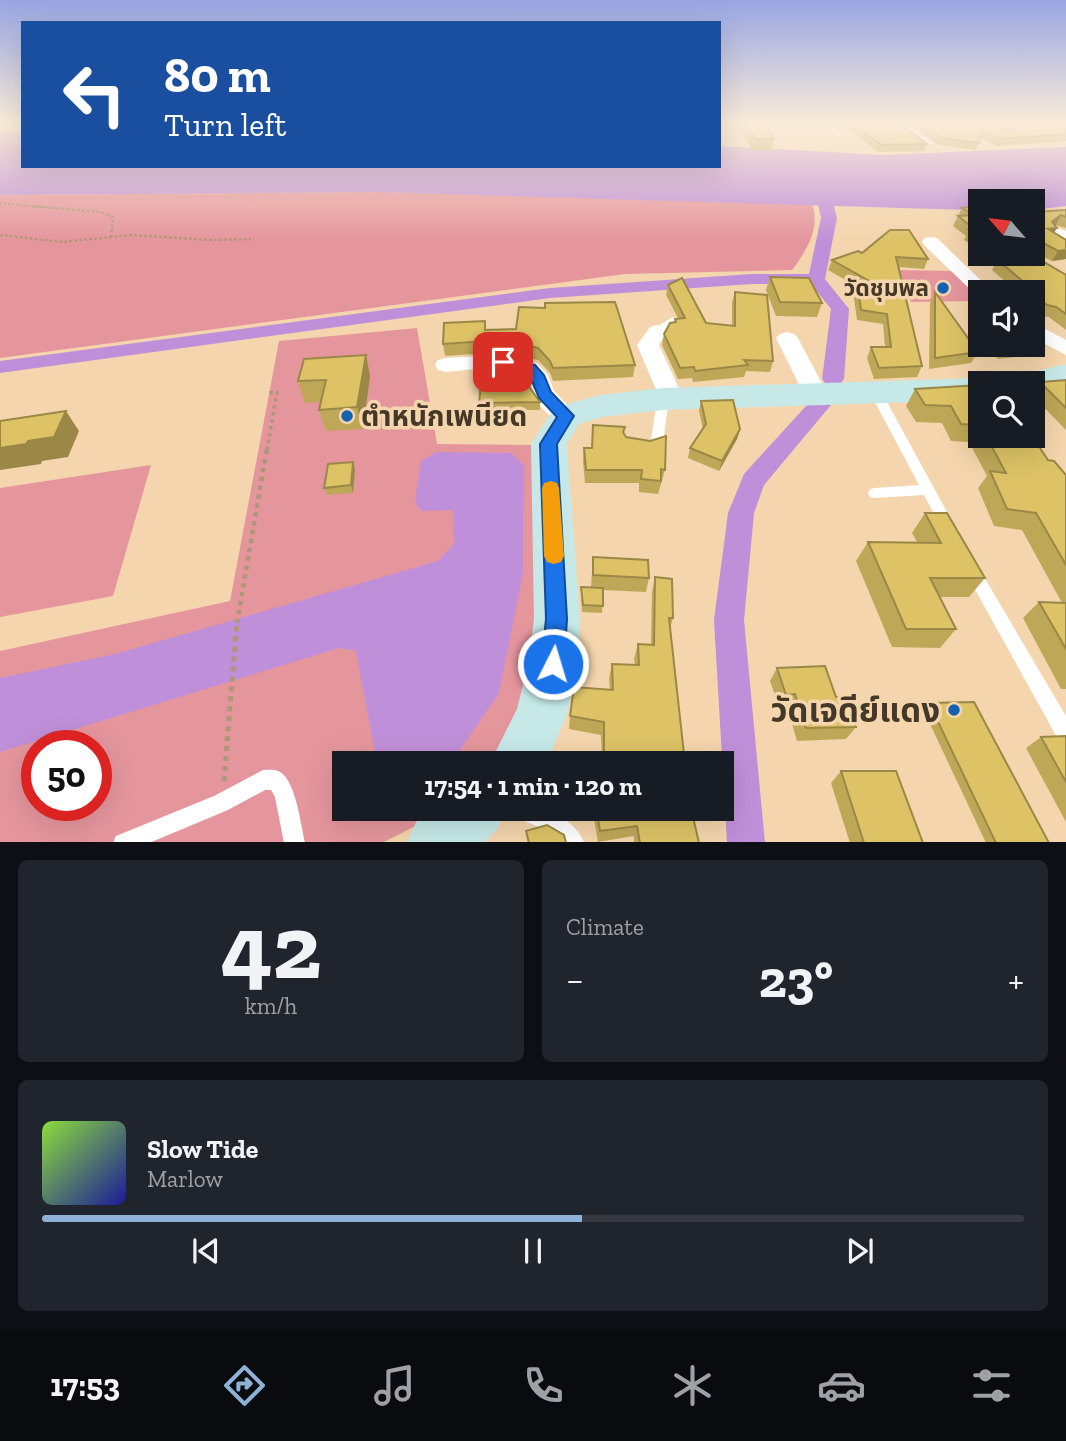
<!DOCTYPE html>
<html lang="en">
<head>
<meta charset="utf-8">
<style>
	body { margin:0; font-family:"Zilla Slab","Noto Sans Thai",serif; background:#20242c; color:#f1f3f6; height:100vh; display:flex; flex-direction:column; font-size:26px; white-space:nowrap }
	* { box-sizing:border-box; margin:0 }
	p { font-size:23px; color:#9ea1a6 }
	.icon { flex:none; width:38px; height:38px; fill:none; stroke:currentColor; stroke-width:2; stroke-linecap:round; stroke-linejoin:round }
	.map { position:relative; height:842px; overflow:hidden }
	.sheet { display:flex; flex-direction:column; gap:18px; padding:18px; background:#0d0f14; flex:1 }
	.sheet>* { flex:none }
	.top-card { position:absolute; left:21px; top:21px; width:700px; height:147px; border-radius:0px; box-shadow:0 7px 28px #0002; background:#1a4fa0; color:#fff; overflow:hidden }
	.needle { width:46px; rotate:298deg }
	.controls { position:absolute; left:968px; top:189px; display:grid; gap:14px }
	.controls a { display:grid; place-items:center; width:77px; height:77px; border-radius:0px; background:#171b24; box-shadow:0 7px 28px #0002; font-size:35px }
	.speed { position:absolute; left:21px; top:730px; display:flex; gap:14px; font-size:35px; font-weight:700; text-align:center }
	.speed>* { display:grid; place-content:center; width:91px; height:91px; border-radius:50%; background:#171b24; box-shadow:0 7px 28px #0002; line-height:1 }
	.speed .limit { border:10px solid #d22; background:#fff; color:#111 }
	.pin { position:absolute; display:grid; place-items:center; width:60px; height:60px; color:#fff; margin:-30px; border-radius:14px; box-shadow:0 4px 10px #0006 }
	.me { position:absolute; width:77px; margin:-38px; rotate:5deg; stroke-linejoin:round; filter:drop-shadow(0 0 5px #0008) }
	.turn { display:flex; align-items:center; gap:24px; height:147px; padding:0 28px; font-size:32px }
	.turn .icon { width:91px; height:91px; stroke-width:2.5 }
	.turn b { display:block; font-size:49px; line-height:60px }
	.big { font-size:52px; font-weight:700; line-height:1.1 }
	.sheet .tile { flex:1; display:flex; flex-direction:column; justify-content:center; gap:10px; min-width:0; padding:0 24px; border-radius:10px; background:#20242c }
	.sheet .dial { align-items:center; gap:0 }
	.dial b { font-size:91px; line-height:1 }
	.song { display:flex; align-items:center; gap:21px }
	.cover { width:84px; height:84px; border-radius:10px; background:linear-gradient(135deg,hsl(90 70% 55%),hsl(240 70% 35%)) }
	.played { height:7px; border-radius:4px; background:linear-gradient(90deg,#8eb1d6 55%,#363941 55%) }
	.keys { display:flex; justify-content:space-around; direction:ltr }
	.heat { display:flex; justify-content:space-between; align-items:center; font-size:38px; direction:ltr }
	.sheet .tiles { flex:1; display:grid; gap:18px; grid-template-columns:1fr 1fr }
	.tile:last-child { grid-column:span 2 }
	.trip { position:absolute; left:332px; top:751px; width:402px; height:70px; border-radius:0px; background:#171b24; box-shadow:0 7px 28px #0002; font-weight:700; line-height:70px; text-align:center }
	.dock { display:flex; height:112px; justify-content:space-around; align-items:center; background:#090b0e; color:#9ea1a6 }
	.dock .icon { width:49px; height:49px }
	.dock .active { color:#8eb1d6 }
	.dock b { font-size:32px; color:#f1f3f6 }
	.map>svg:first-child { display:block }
</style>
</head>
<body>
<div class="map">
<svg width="1066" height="843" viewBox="0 0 1066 843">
	<rect width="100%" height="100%" fill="#f4d5ad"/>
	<path fill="#e5969d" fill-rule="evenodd" d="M 381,192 L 812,204 C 821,227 806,252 792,270 L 625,274 L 0,358 L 0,195 Z
		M 897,270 L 955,271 L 981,292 L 980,301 L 911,302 Z
		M 417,328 L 437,444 L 538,445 L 545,615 L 531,695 L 496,763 L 345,763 L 345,808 L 449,809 L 384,842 L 0,842 L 0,651 L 230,601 L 279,341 ZM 37,746 L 96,746 L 96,805 L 37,805 Z
		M 151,465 L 113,596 L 0,617 L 0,488 Z"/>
	<path fill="#c08fd9" d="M 23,130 L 23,166 L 719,166 L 719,146 L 884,155 L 1066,147 L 1066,206 L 1033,210 L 1032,201 L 980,201 L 980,210 L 934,209 L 381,192 L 0,195 L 0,131 Z
		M 436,452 L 511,453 L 524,465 L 523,574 L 499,693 L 451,763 L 377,763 L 356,651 L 339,648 L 0,752 L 0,678 L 115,654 L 438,561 L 454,544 L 453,510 L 422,511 L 415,503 L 421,461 Z"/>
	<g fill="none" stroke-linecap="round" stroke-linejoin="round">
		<path fill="#c08fd9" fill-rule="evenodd" d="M 819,172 L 826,176 L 837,218 L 825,279 L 849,309 L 844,379 L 840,384 L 826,384 L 822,379 L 831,309 L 811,284 L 752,284 L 550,298 L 0,373 L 0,361 L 550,288 L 752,274 L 809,274 L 821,218 L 812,176 Z
			M 825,392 L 833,394 L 836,399 L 764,485 L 754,513 L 744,620 L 765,843 L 727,843 L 714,620 L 728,513 L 744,474 L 817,394 Z"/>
		<path stroke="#ae9778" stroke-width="2" stroke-dasharray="2 2" stroke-linecap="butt" d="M 0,203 L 52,208"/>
		<path stroke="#ae9778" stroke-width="2.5" stroke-dasharray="2.5 2.5" stroke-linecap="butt" d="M 32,206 L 101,212 L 113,217 L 111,237
			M 0,235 L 63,242 L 132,235 L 209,240 L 251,239"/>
		<path stroke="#ae9778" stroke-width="3.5" stroke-dasharray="3.5 3.5" stroke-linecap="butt" d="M 267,450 L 277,392 L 269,393"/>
		<path stroke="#ae9778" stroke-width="4.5" stroke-dasharray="4.5 4.5" stroke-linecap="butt" d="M 237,623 L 267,448"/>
		<path stroke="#ae9778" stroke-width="5" stroke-dasharray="5 5" stroke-linecap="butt" d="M 224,781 L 237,621"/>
		<path fill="#fff" fill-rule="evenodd" d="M 823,123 L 830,123 L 843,134 L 838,135 Z
			M 673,317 L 678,320 L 677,322 L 661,333 L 653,333 L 653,329 Z
			M 875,387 L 881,391 L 953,523 L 955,527 L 953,531 L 948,533 L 943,531 L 924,495 L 875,498 L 870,497 L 868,493 L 870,489 L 875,488 L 919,485 L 869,391 Z
			M 663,395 L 669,399 L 663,443 L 661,446 L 647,451 L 642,449 L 641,446 L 642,443 L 651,440 L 657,399 Z
			M 972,564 L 977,565 L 1066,716 L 1066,743 L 1059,741 L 967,575 L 964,570 L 967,565 Z
			M 263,770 C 269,770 275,769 280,772 C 296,781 301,826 305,843 L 284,843 L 275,797 L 271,790 L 265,790 L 228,810 L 149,843 L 113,843 L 116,836 L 214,796 Z
			M 507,808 C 519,808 536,806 547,809 C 561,814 580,829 584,843 L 560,843 L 541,828 L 510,815 Z"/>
		<path fill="#fff" fill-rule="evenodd" d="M 719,123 L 746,123 L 740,127 L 719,127 Z
			M 892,123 L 906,123 L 934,143 L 927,147 L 922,146 Z
			M 1057,227 L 1066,231 L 1066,244 L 1060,243 L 1049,232 Z
			M 931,237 L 937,238 L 993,292 L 980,292 L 980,297 L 977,296 L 925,246 L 922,242 L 925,238 Z
			M 1032,322 L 1066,340 L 1066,355 L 1032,337 Z
			M 657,325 L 664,327 L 667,331 L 659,345 L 684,399 L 680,404 L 672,407 L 664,404 L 660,399 L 637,345 L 650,327 Z
			M 787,332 L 794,334 L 798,338 L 827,393 L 823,398 L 815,401 L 807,398 L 803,393 L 776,338 L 780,334 Z
			M 503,355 L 537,363 L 548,375 L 554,391 L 578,416 L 575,422 C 558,427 540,409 532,394 C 529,387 529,379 523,374 C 504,362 468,371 446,372 L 438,370 L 435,365 L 438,360 L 446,358 Z"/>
		<path fill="#c6e9e8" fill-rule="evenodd" d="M 1066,364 L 1066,384 L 1032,392 L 1032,383 L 1010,383 L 1014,376 Z
			M 980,378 L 993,383 L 980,383 L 980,400 L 663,410 L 602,417 L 579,424 L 567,444 L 580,619 L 578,664 L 568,711 L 547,763 L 490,763 L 517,709 L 528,664 L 534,619 L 531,444 L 554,408 L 600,395 L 663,388 Z
			M 435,808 L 506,808 L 498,828 L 484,843 L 407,843 L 416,822 Z"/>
	</g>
	<path fill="#bea858" d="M 742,123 L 764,123 L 774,139 L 772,150 L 752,150 L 741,129 Z
		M 846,123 L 899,123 L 927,144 L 924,151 L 878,152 L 845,126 Z
		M 910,123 L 990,123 L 1006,130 L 992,123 L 1066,123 L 1066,141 L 997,146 L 980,137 L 976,150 L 936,144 Z
		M 980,206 L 980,250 L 964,240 L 966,236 L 953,226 L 962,208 Z
		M 1032,210 L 1035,212 L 1066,210 L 1066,228 L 1056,225 L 1054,233 L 1066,240 L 1066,259 L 1052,261 L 1032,251 Z
		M 862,253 L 928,259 L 924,269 L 899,267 L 922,366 L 917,377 L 874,379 L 867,358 L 871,347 L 885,347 L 883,324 L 857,320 L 853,292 L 856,286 L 828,270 L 832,260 Z
		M 986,254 L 1030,254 L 1066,275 L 1066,330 L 1049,317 L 1041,316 L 1032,309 L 1032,292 L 1017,292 L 992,270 L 997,261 Z
		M 770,277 L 822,303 L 817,317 L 776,316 L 766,290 Z
		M 668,285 L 706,323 L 732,326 L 732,302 L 735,292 L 773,361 L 770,372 L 746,371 L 744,377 L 693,382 L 692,378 L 678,379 L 662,345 L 664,334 L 674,322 L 675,319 L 678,318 L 666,295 Z
		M 935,292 L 978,352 L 971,363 L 929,369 L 930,303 Z
		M 485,330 L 635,365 L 633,377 L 553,381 L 550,373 L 538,360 L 504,352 L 445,356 L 443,344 Z
		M 1032,333 L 1043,340 L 1034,355 L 998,359 L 984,345 L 1032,345 Z
		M 366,355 L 370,376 L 363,429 L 326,431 L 319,410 L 321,402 L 305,403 L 298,381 Z
		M 1066,380 L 1066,430 L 1032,395 L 1040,382 Z
		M 980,385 L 980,436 L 1032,436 L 1048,460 L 1066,475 L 1066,689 L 1061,689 L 1023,618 L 1039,602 L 1062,603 L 1022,530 L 994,526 L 978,488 L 987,476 L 969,442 L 951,441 L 942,423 L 916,422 L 906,406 L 915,389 Z
		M 479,386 L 530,388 L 540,402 L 540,410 L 480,410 L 480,393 L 479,393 Z
		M 701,401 L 740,429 L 737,439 L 719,471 L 688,458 L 690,448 L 703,429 L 699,411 Z
		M 625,427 L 624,433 L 626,437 L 665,470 L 658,494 L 639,492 L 639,483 L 585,483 L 583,461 L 584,448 L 592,448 Z
		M 353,462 L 355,469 L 353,493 L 327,495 L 324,488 Z
		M 925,513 L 985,578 L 969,597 L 939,597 L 956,629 L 940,648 L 892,647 L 856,561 L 868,542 L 917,542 L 912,533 Z
		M 593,557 L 649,578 L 646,592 L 603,590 L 602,613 L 582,612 L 581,587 L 591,588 Z
		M 655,577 L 673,618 L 670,628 L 685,763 L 602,763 L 601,735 L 569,729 L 570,716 L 610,690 L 609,678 L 612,664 L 635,665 L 634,659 L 638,644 L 651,645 L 652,592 Z
		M 777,668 L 836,697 L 856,727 L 846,739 L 797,741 L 787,707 L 779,707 L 770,681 Z
		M 929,703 L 1049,843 L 986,843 L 923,709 Z
		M 1066,736 L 1066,822 L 1026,748 L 1041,737 Z
		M 841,771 L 923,843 L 850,843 L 831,783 Z
		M 592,808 L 691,808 L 699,843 L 634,843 L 634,836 L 598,842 Z"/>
	<path fill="#9b8847" d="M 1061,215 L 1056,225 L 1050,229 L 1057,228 L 1051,238 L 1042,239 L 1052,222 Z
		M 1066,250 L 1066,259 L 1052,261 L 1058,251 Z
		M 366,355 L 370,376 L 363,429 L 357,407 Z
		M 66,411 L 79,431 L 68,457 L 42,461 L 41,464 L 0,470 L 0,448 L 28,441 Z
		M 740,429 L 737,439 L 719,471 L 722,461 Z
		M 353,462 L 355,469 L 353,493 L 351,485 Z"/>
	<path fill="#ddc366" stroke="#9b8847" stroke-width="2" d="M 746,123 L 764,123 L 774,139 L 755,139 Z
		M 852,123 L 899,123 L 927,144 L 881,145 Z
		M 921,123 L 990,123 L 1006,130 L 1013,130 L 1015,126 L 1008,123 L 1066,123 L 1066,134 L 1000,139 L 982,129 L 979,143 L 939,137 Z
		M 980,206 L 980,237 L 969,230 L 976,230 L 958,216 L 974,215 L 962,208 Z
		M 1032,210 L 1035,212 L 1066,210 L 1066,217 L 1061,215 L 1052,222 L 1057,228 L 1048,229 L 1066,240 L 1066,250 L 1058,251 L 1038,240 L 1032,241 Z
		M 890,230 L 909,230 L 928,259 L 896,257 L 922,366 L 879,368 L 871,347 L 891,347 L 887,314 L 861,310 L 857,282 L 871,282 L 832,260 L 858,251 L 862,253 Z
		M 1007,254 L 1030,254 L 1066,275 L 1066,314 L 1056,307 L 1047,305 L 1023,285 L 1027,285 L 998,260 L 1016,259 Z
		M 770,277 L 809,278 L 822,303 L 780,302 Z
		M 682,278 L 706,323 L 735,326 L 735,292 L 767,295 L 773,361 L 744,360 L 748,365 L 695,371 L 694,367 L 680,368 L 664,334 L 670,323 L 676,322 L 675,319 L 685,318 L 668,285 Z
		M 935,292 L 978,352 L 935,358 Z
		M 615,302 L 635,365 L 553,368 L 550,361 L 538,348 L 503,340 L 443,344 L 444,323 L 485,321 L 485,330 L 516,329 L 519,307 L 545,308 L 545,303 Z
		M 1032,333 L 1043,340 L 1032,342 Z
		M 366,355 L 357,407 L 319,410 L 326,380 L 298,381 L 304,359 Z
		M 480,364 L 514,366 L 523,371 L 530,388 L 540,402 L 479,403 L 481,386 L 479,386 Z
		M 1066,380 L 1066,408 L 1040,382 Z
		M 980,385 L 980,425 L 961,424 L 951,406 L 925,405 L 915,389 Z
		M 733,400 L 740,429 L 722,461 L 690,448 L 706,424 L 701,401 Z
		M 66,411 L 54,437 L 28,441 L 26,444 L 0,448 L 0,421 Z
		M 593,425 L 625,427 L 623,432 L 626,437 L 650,441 L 666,436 L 665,470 L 661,469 L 661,481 L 641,479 L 642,470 L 586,470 L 584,448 L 592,448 Z
		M 986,436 L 1032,436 L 1048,460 L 1054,461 L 1066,475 L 1066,565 L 1036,513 L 1007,509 L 990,471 L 1006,473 Z
		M 353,462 L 351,485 L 324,488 L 328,464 Z
		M 925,513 L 947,513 L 985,578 L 930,578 L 956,629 L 906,629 L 868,542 L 941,543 Z
		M 593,557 L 648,560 L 649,578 L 593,575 Z
		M 655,577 L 672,579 L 673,618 L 669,618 L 685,763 L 604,763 L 604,722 L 570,716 L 574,687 L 613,690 L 612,664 L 639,665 L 638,644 L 654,645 Z
		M 581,587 L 603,588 L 603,606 L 583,605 Z
		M 1039,602 L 1066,603 L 1066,649 Z
		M 825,666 L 836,697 L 845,697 L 856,727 L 806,728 L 795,694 L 786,695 L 777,668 Z
		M 974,702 L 1049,843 L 996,843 L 929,703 Z
		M 1066,736 L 1066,782 L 1041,737 Z
		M 841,771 L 896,771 L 923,843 L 864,843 Z
		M 596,808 L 691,808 L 699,843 L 640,843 L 637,826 L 600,831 Z
		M 547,825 L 564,835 L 566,843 L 529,843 L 526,831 Z"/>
	<linearGradient id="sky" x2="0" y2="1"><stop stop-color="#98a5e2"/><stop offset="0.51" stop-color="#faecda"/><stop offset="1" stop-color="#faecda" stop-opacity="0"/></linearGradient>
	<rect width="1066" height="241" fill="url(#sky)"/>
	<path fill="#1a73e8" stroke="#114b97" stroke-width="2" d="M 503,357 L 535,365 L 544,375 L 551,392 L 574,416 L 557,444 L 567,619 L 564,664 L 561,672 L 553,675 L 545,672 L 541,664 L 546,619 L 540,444 L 557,417 L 539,398 L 530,376 L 525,371 L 498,365 L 496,362 L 498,359 Z"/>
	<path fill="#f59e0b" d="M 551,481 L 557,483 L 559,488 L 564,556 L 561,562 L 554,564 L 547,562 L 544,556 L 542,488 L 544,483 Z"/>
	<g fill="#1461b0" stroke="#f4d5ad" stroke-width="2.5">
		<circle cx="943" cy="288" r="7"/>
		<circle cx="347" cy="416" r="7"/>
		<circle cx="954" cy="710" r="7"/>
	</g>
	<g text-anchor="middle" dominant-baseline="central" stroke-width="7" stroke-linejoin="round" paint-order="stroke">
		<g font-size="23" font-weight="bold" fill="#443828" stroke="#f4d5ad" text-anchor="end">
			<text x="929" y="288">วัดชุมพล</text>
		</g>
		<g font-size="28" font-weight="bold" fill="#443828" stroke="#f4d5ad" text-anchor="start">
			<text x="361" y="416">ตำหนักเพนียด</text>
		</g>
		<g font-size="33" font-weight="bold" fill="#443828" stroke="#f4d5ad" text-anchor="end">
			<text x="940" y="710">วัดเจดีย์แดง</text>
		</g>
	</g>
</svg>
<div class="controls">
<a><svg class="needle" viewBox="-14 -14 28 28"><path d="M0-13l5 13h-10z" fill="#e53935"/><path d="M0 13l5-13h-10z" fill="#9ea1a6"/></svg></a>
<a><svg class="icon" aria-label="sound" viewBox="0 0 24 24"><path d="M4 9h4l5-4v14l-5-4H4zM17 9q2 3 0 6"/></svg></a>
<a><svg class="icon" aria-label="search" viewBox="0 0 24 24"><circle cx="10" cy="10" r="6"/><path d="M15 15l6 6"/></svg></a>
</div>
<div class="speed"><div class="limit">50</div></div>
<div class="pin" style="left:503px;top:362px;background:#d93025"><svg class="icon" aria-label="arrive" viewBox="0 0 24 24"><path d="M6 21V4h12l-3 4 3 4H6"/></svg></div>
<svg class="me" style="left:553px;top:664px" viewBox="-20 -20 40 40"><circle r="17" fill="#1a73e8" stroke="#fff" stroke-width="3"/><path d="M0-11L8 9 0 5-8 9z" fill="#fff"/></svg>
<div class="trip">17:54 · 1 min · 120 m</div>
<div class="top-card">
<div class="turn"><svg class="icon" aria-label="left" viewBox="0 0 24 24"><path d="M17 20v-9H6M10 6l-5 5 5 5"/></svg><div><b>80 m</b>Turn left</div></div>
</div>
</div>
<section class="sheet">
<div class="tiles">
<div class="tile dial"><b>42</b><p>km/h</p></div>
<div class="tile"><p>Climate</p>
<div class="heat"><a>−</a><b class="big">23°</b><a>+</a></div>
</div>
<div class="tile">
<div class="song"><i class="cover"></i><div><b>Slow Tide</b><p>Marlow</p></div></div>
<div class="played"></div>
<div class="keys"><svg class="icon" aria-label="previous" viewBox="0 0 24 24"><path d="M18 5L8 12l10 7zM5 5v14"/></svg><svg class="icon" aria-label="pause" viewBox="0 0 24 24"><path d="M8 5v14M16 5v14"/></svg><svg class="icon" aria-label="next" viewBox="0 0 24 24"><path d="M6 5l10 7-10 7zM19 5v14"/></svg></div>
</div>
</div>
</section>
<nav class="dock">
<b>17:53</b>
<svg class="icon active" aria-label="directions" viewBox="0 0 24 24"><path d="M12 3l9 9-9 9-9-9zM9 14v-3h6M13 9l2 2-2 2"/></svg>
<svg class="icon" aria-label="music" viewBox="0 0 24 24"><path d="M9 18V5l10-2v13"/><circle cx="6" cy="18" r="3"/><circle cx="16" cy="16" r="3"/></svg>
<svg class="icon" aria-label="phone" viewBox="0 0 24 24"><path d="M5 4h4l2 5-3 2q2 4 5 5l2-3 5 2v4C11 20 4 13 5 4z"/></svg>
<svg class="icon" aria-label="climate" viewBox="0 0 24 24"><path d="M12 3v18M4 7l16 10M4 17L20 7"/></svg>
<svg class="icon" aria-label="car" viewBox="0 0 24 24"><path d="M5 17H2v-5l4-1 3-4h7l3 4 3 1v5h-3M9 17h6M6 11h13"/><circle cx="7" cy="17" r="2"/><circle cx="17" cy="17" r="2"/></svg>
<svg class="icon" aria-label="filters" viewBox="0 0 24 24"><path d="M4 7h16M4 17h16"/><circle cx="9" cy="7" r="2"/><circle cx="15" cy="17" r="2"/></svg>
</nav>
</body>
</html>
